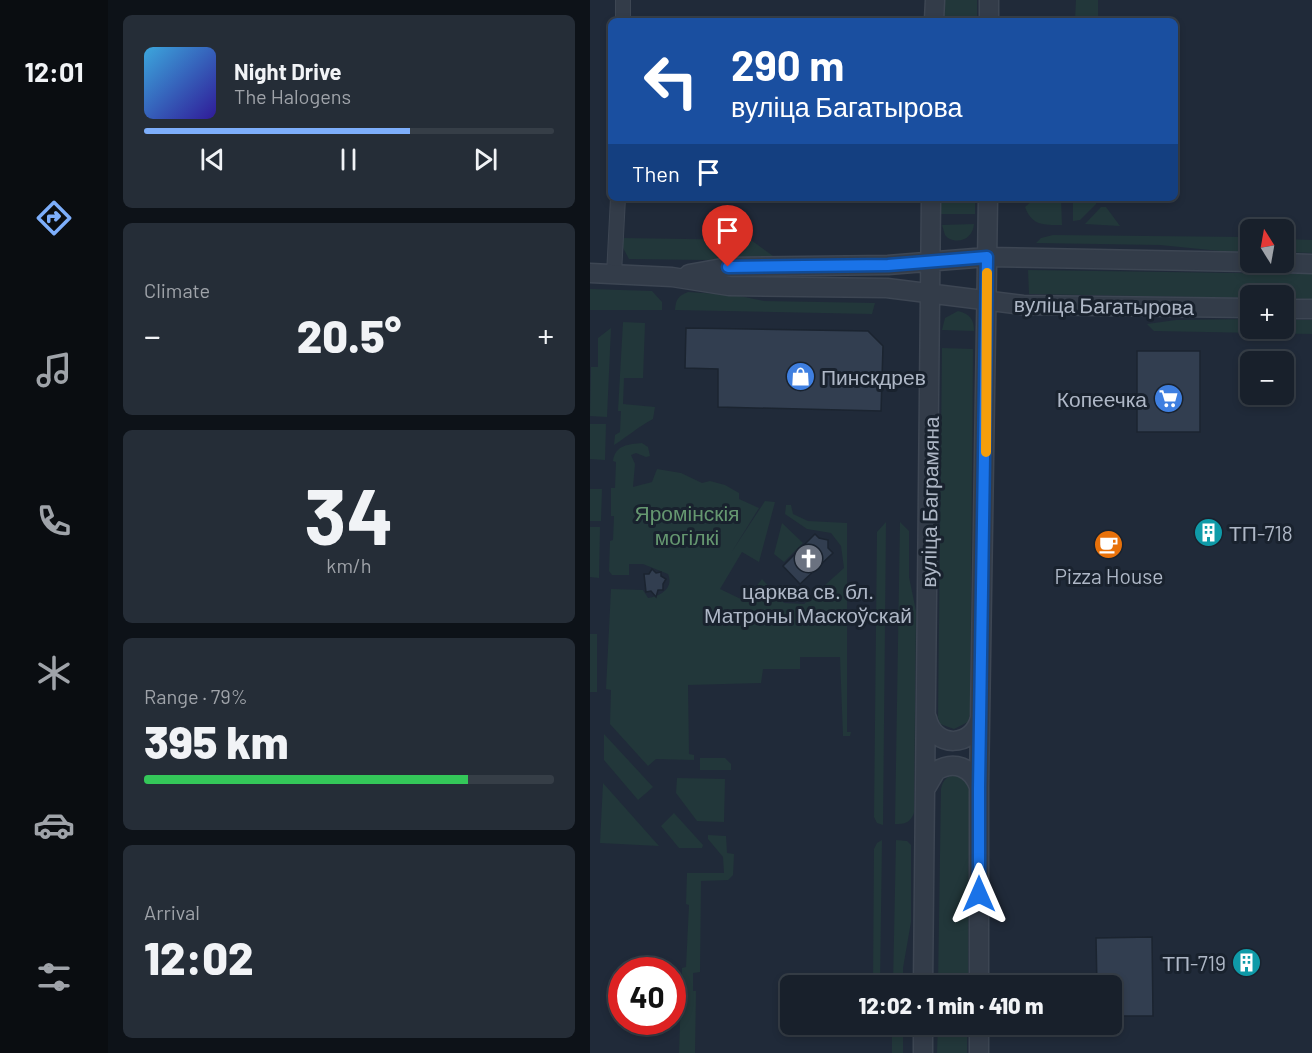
<!DOCTYPE html>
<html lang="en">
<head>
<meta charset="utf-8">
<style>
	body { margin:0; font-family:Barlow,sans-serif; background:#252d37; color:#f1f3f6; height:100vh; display:flex; flex-direction:column; font-size:22px; white-space:nowrap }
	* { box-sizing:border-box; margin:0 }
	p { font-size:20px; color:#9fa3a9 }
	.icon { flex:none; width:33px; height:33px; fill:none; stroke:currentColor; stroke-width:2; stroke-linecap:round; stroke-linejoin:round }
	.map { position:relative; flex:1; overflow:hidden }
	.side { display:flex; flex-direction:column; gap:15px; padding:15px; background:#0d1218; width:482px }
	.side>* { flex:none }
	.top-card { position:absolute; left:18px; top:18px; width:570px; height:183px; border-radius:9px; box-shadow:0 3px 9px #0003,0 0 0 2px #363e47; background:#1a4fa0; color:#fff; overflow:hidden }
	.needle { width:39px; rotate:349deg }
	.controls { position:absolute; left:650px; top:219px; display:grid; gap:12px }
	.controls a { display:grid; place-items:center; width:54px; height:54px; border-radius:9px; background:#18202b; box-shadow:0 3px 9px #0003,0 0 0 2px #363e47; font-size:30px }
	.speed { position:absolute; left:18px; top:957px; display:flex; gap:12px; font-size:30px; font-weight:700; text-align:center }
	.speed>* { display:grid; place-content:center; width:78px; height:78px; border-radius:50%; background:#18202b; box-shadow:0 3px 9px #0003,0 0 0 2px #363e47; line-height:1 }
	.speed .limit { border:9px solid #d22; background:#fff; color:#111 }
	.pin { position:absolute; display:grid; place-items:center; width:51px; height:51px; color:#fff; margin:-62px -26px; border-radius:50% 50% 50% 0; rotate:-45deg; box-shadow:0 0 6px #0007 }
	.pin .icon { rotate:45deg }
	.me { position:absolute; width:66px; margin:-33px; rotate:0deg; stroke-linejoin:round; filter:drop-shadow(0 0 4px #0008) }
	.turn { display:flex; align-items:center; gap:21px; height:126px; padding:0 24px; font-size:27px }
	.turn .icon { width:78px; height:78px; stroke-width:2.5 }
	.turn b { display:block; font-size:42px; line-height:51px }
	.then { display:flex; align-items:center; height:57px; padding:0 24px; background:#0003; gap:12px; font-size:22px }
	.big { font-size:45px; font-weight:800; line-height:1.1 }
	.side .widget { flex:1; display:flex; flex-direction:column; justify-content:center; gap:9px; min-width:0; padding:0 21px; border-radius:9px; background:#252d37 }
	.side .dial { align-items:center; gap:0 }
	.dial b { font-size:78px; line-height:1 }
	.song { display:flex; align-items:center; gap:18px }
	.cover { width:72px; height:72px; border-radius:9px; background:linear-gradient(135deg,hsl(200 70% 55%),hsl(250 70% 35%)) }
	.played { height:6px; border-radius:3px; background:linear-gradient(90deg,#7daefb 65%,#363e47 65%) }
	.keys { display:flex; justify-content:space-around; direction:ltr }
	.heat { display:flex; justify-content:space-between; align-items:center; font-size:33px; direction:ltr }
	.charge { height:9px; border-radius:4px; background:linear-gradient(90deg,#34c759 79%,#363e47 0) }
	.trip { position:absolute; left:190px; top:975px; width:342px; height:60px; border-radius:9px; background:#18202b; box-shadow:0 3px 9px #0003,0 0 0 2px #363e47; font-weight:800; line-height:60px; text-align:center }
	main { display:flex; flex:1; min-height:0 }
	.dock { display:flex; flex-direction:column; width:108px; justify-content:space-around; align-items:center; background:#0a0d11; color:#9fa3a9 }
	.dock .icon { width:42px; height:42px }
	.dock .active { color:#7daefb }
	.dock b { font-size:27px; color:#f1f3f6 }
	.map>svg:first-child { display:block }
</style>
</head>
<body>
<main>
<nav class="dock">
<b>12:01</b>
<svg class="icon active" aria-label="directions" viewBox="0 0 24 24"><path d="M12 3l9 9-9 9-9-9zM9 14v-3h6M13 9l2 2-2 2"/></svg>
<svg class="icon" aria-label="music" viewBox="0 0 24 24"><path d="M9 18V5l10-2v13"/><circle cx="6" cy="18" r="3"/><circle cx="16" cy="16" r="3"/></svg>
<svg class="icon" aria-label="phone" viewBox="0 0 24 24"><path d="M5 4h4l2 5-3 2q2 4 5 5l2-3 5 2v4C11 20 4 13 5 4z"/></svg>
<svg class="icon" aria-label="climate" viewBox="0 0 24 24"><path d="M12 3v18M4 7l16 10M4 17L20 7"/></svg>
<svg class="icon" aria-label="car" viewBox="0 0 24 24"><path d="M5 17H2v-5l4-1 3-4h7l3 4 3 1v5h-3M9 17h6M6 11h13"/><circle cx="7" cy="17" r="2"/><circle cx="17" cy="17" r="2"/></svg>
<svg class="icon" aria-label="filters" viewBox="0 0 24 24"><path d="M4 7h16M4 17h16"/><circle cx="9" cy="7" r="2"/><circle cx="15" cy="17" r="2"/></svg>
</nav>
<section class="side">
<div class="widget">
<div class="song"><i class="cover"></i><div><b>Night Drive</b><p>The Halogens</p></div></div>
<div class="played"></div>
<div class="keys"><svg class="icon" aria-label="previous" viewBox="0 0 24 24"><path d="M18 5L8 12l10 7zM5 5v14"/></svg><svg class="icon" aria-label="pause" viewBox="0 0 24 24"><path d="M8 5v14M16 5v14"/></svg><svg class="icon" aria-label="next" viewBox="0 0 24 24"><path d="M6 5l10 7-10 7zM19 5v14"/></svg></div>
</div>
<div class="widget"><p>Climate</p>
<div class="heat"><a>−</a><b class="big">20.5°</b><a>+</a></div>
</div>
<div class="widget dial"><b>34</b><p>km/h</p></div>
<div class="widget"><p>Range · 79%</p><b class="big">395 km</b><div class="charge"></div></div>
<div class="widget"><p>Arrival</p><b class="big">12:02</b></div>
</section>
<div class="map">
<svg width="723" height="1053" viewBox="0 0 723 1053">
	<rect width="100%" height="100%" fill="#202a39"/>
	<path fill="#22373a" d="M 354,0 L 387,0 L 387,21 L 354,21 Z
		M 486,0 L 508,0 L 508,21 L 485,21 Z
		M 351,198 L 385,198 L 385,214 L 351,214 Z
		M 445,198 L 471,198 L 472,225 C 454,225 442,226 435,207 Z
		M 483,198 L 506,198 L 506,204 L 490,220 L 483,221 Z
		M 511,207 L 516,207 L 530,226 L 495,224 Z
		M 384,224 C 383,237 371,245 358,238 L 355,235 L 352,225 Z
		M 463,235 L 655,237 L 655,244 L 649,251 L 640,252 L 570,245 L 446,243 L 451,238 Z
		M 32,238 L 161,240 L 183,256 L 118,260 L 39,259 L 32,246 Z
		M 693,239 L 722,240 L 722,253 L 693,252 Z
		M 438,270 L 722,274 L 722,299 L 693,298 L 693,296 L 660,296 L 660,298 L 439,294 Z
		M 0,289 L 62,291 L 72,302 L 72,310 L 0,310 Z
		M 98,292 L 145,295 L 174,301 L 285,303 L 282,314 L 85,310 C 86,299 88,296 98,292 Z
		M 368,311 C 380,314 384,319 384,331 L 352,330 L 355,318 Z
		M 660,319 L 660,328 L 693,328 L 693,320 L 722,320 L 722,334 L 564,331 L 557,324 L 586,320 Z
		M 33,322 L 55,323 L 53,378 L 34,378 L 33,404 L 65,407 L 63,419 C 48,427 38,436 24,445 L 25,435 L 30,432 L 31,411 L 28,411 Z
		M 21,328 L 17,417 L 0,416 L 1,367 L 8,367 L 8,338 Z
		M 352,348 L 383,349 L 380,714 L 378,722 L 364,729 L 350,724 L 348,717 Z
		M 0,424 L 16,424 L 15,460 L 0,459 Z
		M 52,443 L 58,447 L 60,456 L 56,457 L 46,453 L 41,455 L 45,464 L 43,487 L 62,482 L 67,469 L 91,473 L 112,483 L 120,481 L 135,485 L 149,493 L 149,499 L 169,508 L 141,553 L 175,501 L 185,502 L 169,562 L 152,552 L 130,589 L 155,601 L 172,579 L 194,603 L 214,604 L 254,568 L 251,546 L 241,533 L 217,529 L 195,514 L 196,505 L 201,505 L 203,514 L 218,521 L 257,523 L 257,732 L 261,732 L 260,736 L 253,736 L 250,657 L 210,657 L 210,669 L 173,669 L 171,683 L 98,685 L 99,754 L 104,755 L 104,760 L 66,759 L 58,766 L 20,724 L 21,690 L 16,689 L 21,589 L 53,590 L 58,598 C 71,596 84,588 78,574 L 53,564 L 39,564 L 39,575 L 22,575 L 19,571 L 20,541 L 23,540 L 24,516 L 21,516 L 21,488 L 25,488 L 26,462 L 23,461 C 25,445 39,444 52,443 Z
		M 0,489 L 12,489 L 11,521 L 0,521 Z
		M 296,522 L 293,825 L 287,823 L 284,817 L 287,532 Z
		M 310,522 L 319,531 L 319,577 L 326,611 L 324,813 C 320,823 315,824 305,824 Z
		M 192,523 L 213,543 L 194,562 L 184,554 Z
		M 0,527 L 10,527 L 9,578 L 0,577 Z
		M 0,634 L 7,634 L 7,692 L 0,692 Z
		M 14,734 L 63,787 L 48,800 L 14,760 Z
		M 110,758 L 135,758 L 141,764 L 141,770 L 110,770 Z
		M 370,774 L 378,782 L 379,792 L 378,985 L 348,986 L 351,789 C 353,778 359,775 370,774 Z
		M 87,778 L 135,779 L 134,822 L 107,821 L 86,793 Z
		M 13,783 L 69,846 L 10,843 Z
		M 84,813 L 113,845 L 112,848 L 89,848 L 71,826 Z
		M 118,835 L 136,836 L 137,853 L 144,854 L 143,875 L 138,880 L 111,881 L 110,972 L 103,973 L 103,991 L 106,991 L 105,1053 L 89,1053 L 92,968 L 96,967 L 99,905 L 96,904 L 97,873 L 134,873 L 133,857 L 118,839 Z
		M 292,840 L 290,985 L 283,985 L 284,849 L 287,843 Z
		M 306,840 L 317,841 L 321,845 L 321,922 L 313,968 L 313,985 L 303,985 Z
		M 302,1025 L 313,1025 L 313,1053 L 302,1053 Z
		M 348,1025 L 377,1025 L 377,1053 L 347,1053 Z"/>
	<path fill="#323e50" stroke="#1b2430" stroke-width="1.5" d="M 96,328 L 278,331 L 293,346 L 291,411 L 128,407 L 128,369 L 95,368 Z
		M 547,351 L 610,351 L 610,432 L 547,432 Z
		M 609,523 L 627,524 L 626,541 L 608,540 Z
		M 225,534 L 229,538 L 238,540 L 238,548 L 243,553 L 210,584 L 193,566 Z
		M 62,569 L 66,573 L 71,572 L 71,576 L 76,579 L 73,584 L 73,590 L 68,590 L 66,597 L 61,591 L 56,592 L 54,574 L 59,574 Z
		M 562,937 L 563,1016 L 522,1016 L 522,986 L 507,986 L 506,938 Z
		M 649,954 L 665,955 L 664,970 L 649,969 Z"/>
	<g fill="none" stroke-linecap="round" stroke-linejoin="round">
		<defs>
			<path id="minor" d="M 33,0 L 33,21
				M 24,274 L 28,198"/>
			<path id="tertiary" d="M 399,0 L 399,21
				M 344,21 L 345,0
				M 662,262 L 723,264
				M 0,273 L 82,277 L 139,286 L 297,288 L 433,305 L 660,308
				M 99,274 L 138,267 L 298,265 L 397,257 L 660,262
				M 693,309 L 723,309
				M 337,718 C 344,749 383,748 390,718
				M 336,788 L 346,771 C 364,760 382,767 389,787
				M 333,986 L 341,198
				M 389,986 L 389,787 L 398,198
				M 389,1024 L 389,1053
				M 333,1053 L 333,1024"/>
		</defs>
		<use href="#minor" stroke="#3d4653" stroke-width="16"/>
		<use href="#tertiary" stroke="#3d4653" stroke-width="21"/>
		<use href="#minor" stroke="#333c49" stroke-width="14"/>
		<use href="#tertiary" stroke="#333c49" stroke-width="18"/>
	</g>
	<g fill="none" stroke-linecap="round" stroke-linejoin="round">
		<defs>
			<path id="route" d="M 138,267 L 298,265 L 397,257 L 389,788 L 389,894"/>
		</defs>
		<use href="#route" stroke="#114b97" stroke-width="15"/>
		<use href="#route" stroke="#1a73e8" stroke-width="10"/>
		<path stroke="#f59e0b" stroke-width="10" d="M 396,452 L 397,273"/>
	</g>
	<defs>
		<symbol id="shop-disc" viewBox="-11 -11 22 22"><circle r="9.5" fill="#3f7fe0" stroke="#19222e"/><path d="M-5-2.5h2.3a2.7 3.5 0 0 1 5.4 0H5L5.5 6h-11ZM-1.5-2.5h3a1.5 2.3 0 0 0-3 0Z" fill="#fff"/></symbol>
		<symbol id="supermarket-disc" viewBox="-11 -11 22 22"><circle r="9.5" fill="#3f7fe0" stroke="#19222e"/><path d="M-6-5.5h2.5l.6 2H6L4.5 2H-2.5L-4.4-4H-6ZM-1.5 3.2a1.3 1.3 0 1 0 .1 0ZM3 3.2a1.3 1.3 0 1 0 .1 0Z" fill="#fff"/></symbol>
		<symbol id="building-disc" viewBox="-11 -11 22 22"><circle r="9.5" fill="#0f9aa8" stroke="#19222e"/><path d="M-4-6H4V6H1V3H-1V6H-4ZM-2.5-4.3h1.7v1.8h-1.7ZM.8-4.3h1.7v1.8H.8ZM-2.5-1h1.7V.8h-1.7ZM.8-1h1.7V.8H.8Z" fill="#fff"/></symbol>
		<symbol id="cafe-disc" viewBox="-11 -11 22 22"><circle r="9.5" fill="#e8710a" stroke="#19222e"/><path d="M-5.5-4.5H6V0H3Q3 3.5 0 3.5H-2.5Q-5.5 3.5-5.5 0ZM3-3.2v2h1.7v-2ZM-6 4.5H4V6H-6Z" fill="#fff"/></symbol>
		<symbol id="church-disc" viewBox="-11 -11 22 22"><circle r="9.5" fill="#6b7280" stroke="#19222e"/><path d="M-1.2-6h2.4v3.5h3.3v2.4h-3.3V6h-2.4V-.1h-3.3v-2.4h3.3Z" fill="#fff"/></symbol>
	</defs>
	<g fill-rule="evenodd">
		<use href="#shop-disc" x="194" y="360" width="33" height="33"/>
		<use href="#supermarket-disc" x="562" y="382" width="33" height="33"/>
		<use href="#building-disc" x="602" y="516" width="33" height="33"/>
		<use href="#cafe-disc" x="502" y="528" width="33" height="33"/>
		<use href="#church-disc" x="202" y="542" width="33" height="33"/>
		<use href="#building-disc" x="640" y="946" width="33" height="33"/>
	</g>
	<g text-anchor="middle" dominant-baseline="central" stroke-width="6" stroke-linejoin="round" paint-order="stroke">
		<g font-size="21" fill="#aeb7c6" stroke="#19222e">
			<text transform="translate(514 305) rotate(1)">вуліца Багатырова</text>
			<text transform="translate(339 502) rotate(-89)">вуліца Баграмяна</text>
		</g>
		<g font-size="21" fill="#aeb7c6" stroke="#19222e" text-anchor="start">
			<text x="231" y="376">Пинскдрев</text>
			<text x="557" y="398" text-anchor="end">Копеечка</text>
			<text x="639" y="532">ТП-718</text>
			<text x="519" y="575" text-anchor="middle">Pizza House</text>
			<text x="218" y="590" text-anchor="middle">царква св. бл.<tspan x="218" dy="24">Матроны Маскоўскай</tspan></text>
			<text x="636" y="962" text-anchor="end">ТП-719</text>
		</g>
		<g font-size="21" fill="#659770" stroke="#19222e">
			<text x="97" y="512">Яромінскія<tspan x="97" dy="24">могілкі</tspan></text>
		</g>
	</g>
</svg>
<div class="controls">
<a><svg class="needle" viewBox="-14 -14 28 28"><path d="M0-13l5 13h-10z" fill="#e53935"/><path d="M0 13l5-13h-10z" fill="#9fa3a9"/></svg></a>
<a>+</a>
<a>−</a>
</div>
<div class="speed"><div class="limit">40</div></div>
<div class="pin" style="left:138px;top:267px;background:#d93025"><svg class="icon" aria-label="arrive" viewBox="0 0 24 24"><path d="M6 21V4h12l-3 4 3 4H6"/></svg></div>
<svg class="me" style="left:389px;top:894px" viewBox="-20 -20 40 40"><path d="M0-17L14 15 0 8-14 15z" fill="#1a73e8" stroke="#fff" stroke-width="4"/></svg>
<div class="trip">12:02 · 1 min · 410 m</div>
<div class="top-card">
<div class="turn"><svg class="icon" aria-label="left" viewBox="0 0 24 24"><path d="M17 20v-9H6M10 6l-5 5 5 5"/></svg><div><b>290 m</b>вуліца Багатырова</div></div>
<div class="then">Then<svg class="icon" aria-label="arrive" viewBox="0 0 24 24"><path d="M6 21V4h12l-3 4 3 4H6"/></svg></div>
</div>
</div>
</main>
</body>
</html>
